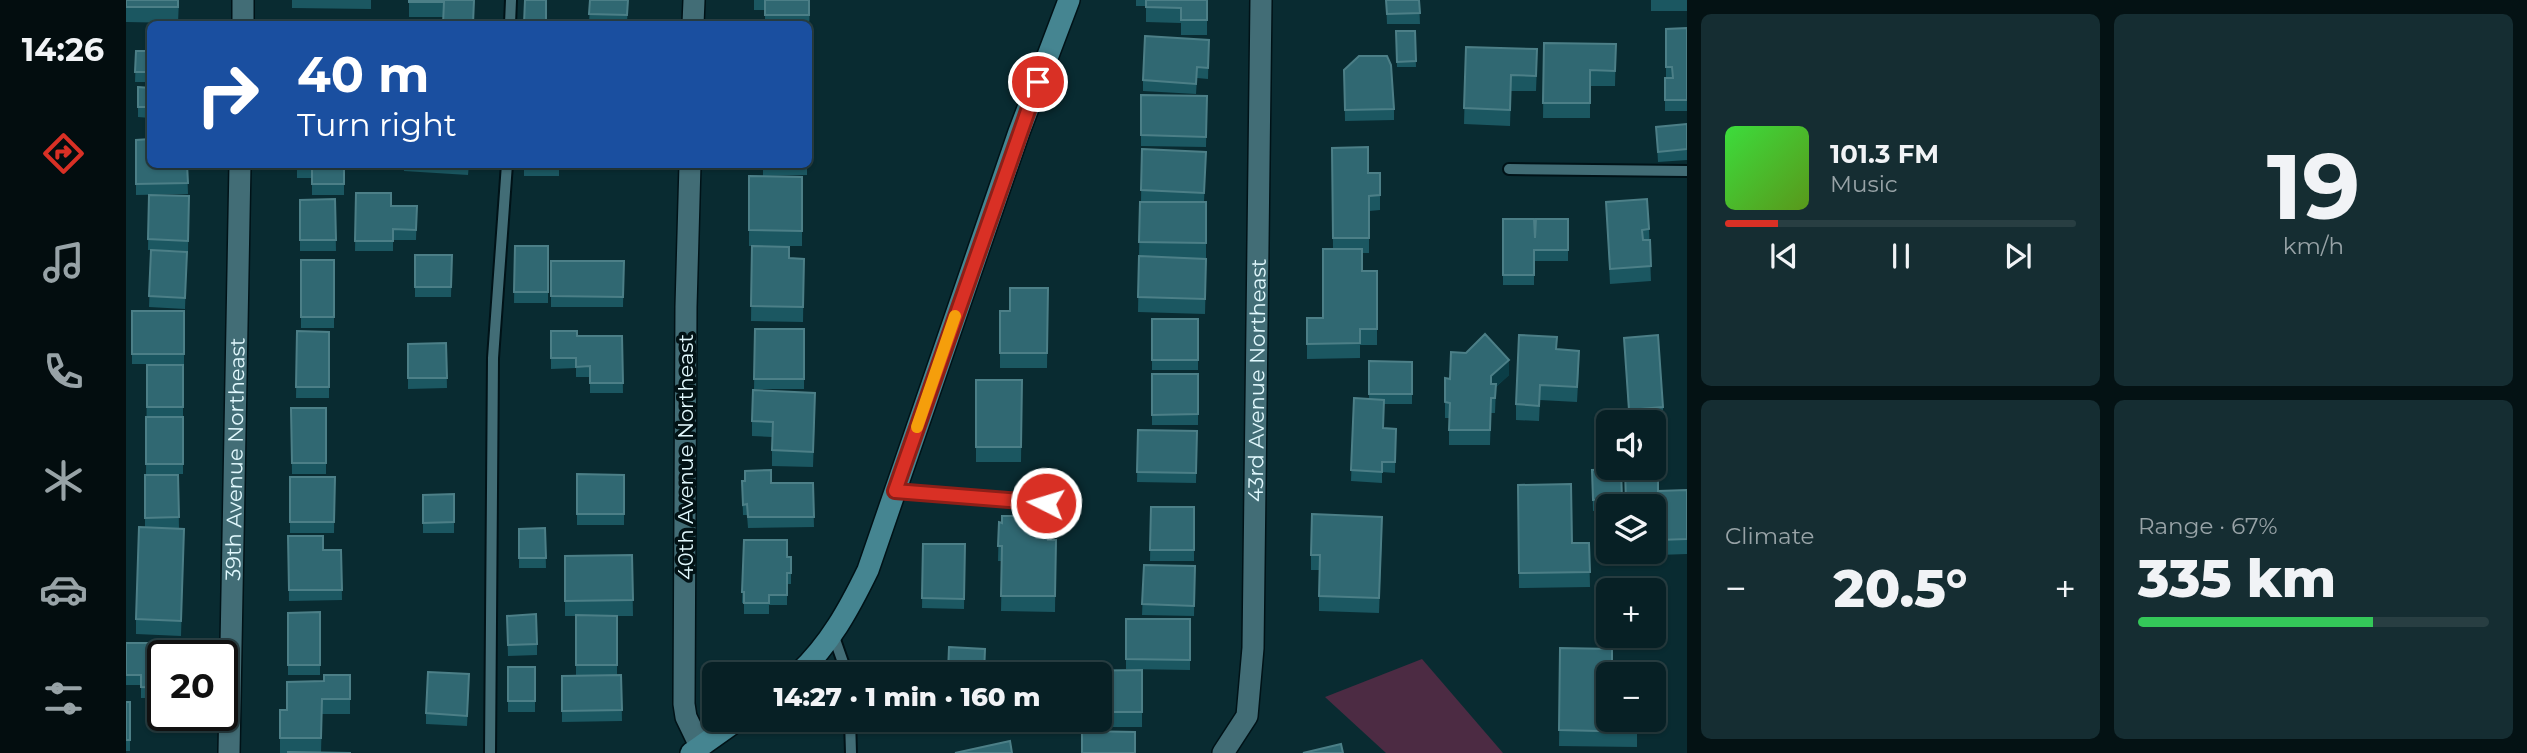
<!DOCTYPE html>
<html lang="en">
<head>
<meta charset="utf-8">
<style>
	body { margin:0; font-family:Montserrat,sans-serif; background:#152d32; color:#f1f3f6; height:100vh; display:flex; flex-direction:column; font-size:26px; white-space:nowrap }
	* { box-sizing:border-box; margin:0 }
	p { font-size:23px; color:#98a3a7 }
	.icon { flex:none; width:38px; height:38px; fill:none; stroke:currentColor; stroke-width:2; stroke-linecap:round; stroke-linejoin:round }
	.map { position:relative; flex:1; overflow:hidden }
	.drawer { display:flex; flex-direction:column; gap:14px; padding:14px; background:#041214; width:840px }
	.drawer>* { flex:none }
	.hud { position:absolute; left:21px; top:21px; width:665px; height:147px; border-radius:10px; box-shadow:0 2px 5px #0004,0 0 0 2px #283e42; background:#1a4fa0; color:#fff; overflow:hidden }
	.buttons { position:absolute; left:1470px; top:410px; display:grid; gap:14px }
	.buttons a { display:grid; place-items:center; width:70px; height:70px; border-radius:10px; background:#072025; box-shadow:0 2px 5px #0004,0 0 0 2px #283e42; font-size:35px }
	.speed { position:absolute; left:21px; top:640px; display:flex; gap:14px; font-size:35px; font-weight:700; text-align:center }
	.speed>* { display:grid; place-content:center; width:91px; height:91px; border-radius:50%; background:#072025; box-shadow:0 2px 5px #0004,0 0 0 2px #283e42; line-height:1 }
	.speed .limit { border:4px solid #111; border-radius:10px; background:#fff; color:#111 }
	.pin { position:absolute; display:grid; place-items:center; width:60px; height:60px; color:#fff; margin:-30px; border:4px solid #fff; border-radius:50%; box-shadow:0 2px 7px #0007 }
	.me { position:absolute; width:77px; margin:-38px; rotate:275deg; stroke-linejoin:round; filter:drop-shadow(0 0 5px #0008) }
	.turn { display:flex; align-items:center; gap:24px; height:147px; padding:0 35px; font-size:32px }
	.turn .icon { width:91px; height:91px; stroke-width:2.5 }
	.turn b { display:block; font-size:49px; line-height:60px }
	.big { font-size:52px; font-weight:800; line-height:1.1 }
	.drawer .widget { flex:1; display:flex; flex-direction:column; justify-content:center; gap:10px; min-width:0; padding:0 24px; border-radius:10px; background:#152d32 }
	.drawer .dial { align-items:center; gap:0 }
	.dial b { font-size:91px; line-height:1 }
	.song { display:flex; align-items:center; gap:21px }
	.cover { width:84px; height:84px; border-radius:10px; background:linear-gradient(135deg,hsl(120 70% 55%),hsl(90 70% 35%)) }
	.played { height:7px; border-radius:4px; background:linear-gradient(90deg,#d93025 15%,#283e42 15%) }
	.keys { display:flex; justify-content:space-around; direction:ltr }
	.heat { display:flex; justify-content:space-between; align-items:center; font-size:38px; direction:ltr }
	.charge { height:10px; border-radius:5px; background:linear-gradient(90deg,#34c759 67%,#283e42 0) }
	.drawer .tiles { flex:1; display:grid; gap:14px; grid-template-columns:repeat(2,1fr) }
	.trip { position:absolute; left:576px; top:662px; width:410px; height:70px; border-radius:10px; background:#072025; box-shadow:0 2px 5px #0004,0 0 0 2px #283e42; font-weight:800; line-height:70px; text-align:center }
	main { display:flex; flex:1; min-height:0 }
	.dock { display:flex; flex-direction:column; width:126px; justify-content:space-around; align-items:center; background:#030d0f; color:#98a3a7 }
	.dock .icon { width:49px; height:49px }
	.dock .selected { color:#d93025 }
	.dock b { font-size:32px; color:#f1f3f6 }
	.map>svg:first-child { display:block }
</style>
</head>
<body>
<main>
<nav class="dock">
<b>14:26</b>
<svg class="icon selected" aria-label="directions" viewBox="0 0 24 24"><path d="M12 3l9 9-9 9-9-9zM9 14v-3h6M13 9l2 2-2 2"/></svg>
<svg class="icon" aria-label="music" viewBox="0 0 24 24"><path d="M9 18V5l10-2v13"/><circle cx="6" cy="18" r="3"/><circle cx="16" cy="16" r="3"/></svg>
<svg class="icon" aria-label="phone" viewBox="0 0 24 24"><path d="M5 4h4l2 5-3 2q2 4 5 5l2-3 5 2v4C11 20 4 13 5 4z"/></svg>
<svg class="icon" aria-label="climate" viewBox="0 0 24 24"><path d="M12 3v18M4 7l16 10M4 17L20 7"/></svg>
<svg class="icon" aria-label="car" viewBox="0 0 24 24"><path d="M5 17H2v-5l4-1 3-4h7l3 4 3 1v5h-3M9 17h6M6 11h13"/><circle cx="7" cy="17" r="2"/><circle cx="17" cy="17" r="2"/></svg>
<svg class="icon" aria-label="filters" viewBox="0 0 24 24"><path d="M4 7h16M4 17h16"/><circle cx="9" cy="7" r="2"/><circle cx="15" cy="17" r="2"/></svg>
</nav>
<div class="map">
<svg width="1561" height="753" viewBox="0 0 1561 753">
	<rect width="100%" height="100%" fill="#092b31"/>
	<path fill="#4c2b43" d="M 1296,659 L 1377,753 L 1260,753 L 1199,697 Z"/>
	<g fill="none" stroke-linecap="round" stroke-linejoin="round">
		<defs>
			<path id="lane" d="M 384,24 L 385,0
				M 1383,169 L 1561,171
				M 769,490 L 921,504
				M 707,634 L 721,674
				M 724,719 L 725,753
				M 364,753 L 367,358 L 381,164"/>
			<g id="street">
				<path d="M 117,24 L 117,0"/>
				<path d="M 567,24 L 568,0"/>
				<path d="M 564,164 L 560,307 L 558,704 L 560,717 L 574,746"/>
				<path id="s1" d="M 103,753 L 114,164"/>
				<path id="s2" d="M 1097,753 L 1121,716 L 1127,648 L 1135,0"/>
			</g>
			<path id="secondary" d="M 672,674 C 704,644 723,609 742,570 L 893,132 L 943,0
				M 565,753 L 613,719"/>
		</defs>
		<use href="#lane" stroke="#001217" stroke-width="14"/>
		<use href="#street" stroke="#001217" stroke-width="24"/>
		<use href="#secondary" stroke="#001217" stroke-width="24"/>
		<use href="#lane" stroke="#426d76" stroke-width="10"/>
		<use href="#street" stroke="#426d76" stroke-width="21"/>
		<use href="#secondary" stroke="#458591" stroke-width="21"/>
	</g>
	<path fill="#1b5761" d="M 0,0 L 53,0 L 52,23 L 0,22 Z
		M 166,0 L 245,0 L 245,9 L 166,8 Z
		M 283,0 L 348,0 L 317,17 L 283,17 Z
		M 464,0 L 502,0 L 501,24 L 463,24 Z
		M 628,0 L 684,0 L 683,30 L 682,24 L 639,24 L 639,10 L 628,10 Z
		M 1010,0 L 1081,0 L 1081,35 L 1055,35 L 1055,23 L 1020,22 L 1020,6 L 1010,6 Z
		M 1260,0 L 1293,0 L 1294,24 L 1261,24 Z
		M 1525,0 L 1561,0 L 1561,11 L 1525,11 Z
		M 1561,28 L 1561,111 L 1539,111 L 1539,78 L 1540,77 L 1540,29 Z
		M 1270,31 L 1289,31 L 1290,67 L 1271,67 Z
		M 1083,40 L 1082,79 L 1071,78 L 1070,94 L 1017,91 L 1017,80 Z
		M 1418,43 L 1490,44 L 1489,86 L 1464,86 L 1464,118 L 1417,118 Z
		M 1340,47 L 1411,65 L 1410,91 L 1385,91 L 1384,126 L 1338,124 Z
		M 10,51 L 24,51 L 24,82 L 9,82 Z
		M 1218,70 L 1268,109 L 1268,120 L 1219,121 Z
		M 12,87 L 24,88 L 24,118 L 12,117 Z
		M 1015,95 L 1081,96 L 1080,147 L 1015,146 Z
		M 1561,124 L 1561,160 L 1532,162 L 1530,127 Z
		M 10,140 L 61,164 L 62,194 L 10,195 Z
		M 1206,148 L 1242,173 L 1254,173 L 1254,210 L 1243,211 L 1243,253 L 1236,253 L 1236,271 L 1251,271 L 1251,345 L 1234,345 L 1234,358 L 1181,359 L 1181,318 L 1197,318 L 1207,249 Z
		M 1016,149 L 1080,152 L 1078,202 L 1080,202 L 1080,258 L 1059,258 L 1080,274 L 1079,314 L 1012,312 L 1014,202 L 1039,202 L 1015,201 Z
		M 171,164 L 218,164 L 218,195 L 186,195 L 186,178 L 171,178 Z
		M 278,164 L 343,164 L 342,175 L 278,171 Z
		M 398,164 L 433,164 L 433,176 L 398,176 Z
		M 637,164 L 681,164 L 681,175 L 637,176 Z
		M 623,176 L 676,177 L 676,246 L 623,246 Z
		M 230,193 L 265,206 L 291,206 L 290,240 L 267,240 L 267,251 L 229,251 Z
		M 23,195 L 63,196 L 62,251 L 29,250 L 61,252 L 59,309 L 23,307 L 25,250 L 22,250 Z
		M 209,199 L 210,251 L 174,251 L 174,200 Z
		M 1480,202 L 1523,229 L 1525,281 L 1484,284 Z
		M 1377,219 L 1409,238 L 1442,219 L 1442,261 L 1408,261 L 1408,285 L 1377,285 Z
		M 389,246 L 422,246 L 422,303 L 388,303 Z
		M 626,246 L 663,258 L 678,259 L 677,322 L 625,321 Z
		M 289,255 L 326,255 L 325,297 L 289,297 Z
		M 175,260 L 208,260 L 208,328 L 175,328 Z
		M 425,261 L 498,261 L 497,307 L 425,307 Z
		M 922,288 L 921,368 L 874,368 L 874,311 L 884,311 Z
		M 6,311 L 58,311 L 58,364 L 6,364 Z
		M 1026,319 L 1072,319 L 1072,370 L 1026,370 Z
		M 629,329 L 678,329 L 678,389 L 628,389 Z
		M 171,331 L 203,332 L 203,398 L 170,398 Z
		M 425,331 L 451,336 L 496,336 L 497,393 L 464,393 L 464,377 L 450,377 L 450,368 L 425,369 Z
		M 1498,338 L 1537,407 L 1537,418 L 1503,420 Z
		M 320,343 L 321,388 L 282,389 L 282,344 Z
		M 1431,349 L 1453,366 L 1451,402 L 1414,400 L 1413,421 L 1390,420 L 1390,404 Z
		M 1243,361 L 1286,362 L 1286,404 L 1258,404 L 1257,428 L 1270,429 L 1269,473 L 1256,472 L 1256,483 L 1225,481 L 1228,398 L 1243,399 Z
		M 21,365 L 57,365 L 57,474 L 20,474 Z
		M 1026,374 L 1072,374 L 1072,425 L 1026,425 Z
		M 1383,375 L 1370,387 L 1369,413 L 1365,413 L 1364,445 L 1323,445 L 1323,418 L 1319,418 L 1319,378 Z
		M 850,380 L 896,380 L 895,462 L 850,462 Z
		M 165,408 L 200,408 L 200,474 L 166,474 Z
		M 689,408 L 687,467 L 646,466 L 646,437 L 626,436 L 626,421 Z
		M 1012,430 L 1071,431 L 1070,483 L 1011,482 Z
		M 1499,467 L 1532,491 L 1561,490 L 1561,554 L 1532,555 L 1532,550 L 1528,550 L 1528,506 L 1500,506 Z
		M 1495,469 L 1496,506 L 1482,506 L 1482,510 L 1467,511 L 1466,470 Z
		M 451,474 L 498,475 L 498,525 L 451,525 Z
		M 19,475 L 52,475 L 53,528 L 38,528 L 58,529 L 55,636 L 10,634 L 10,619 L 19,527 Z
		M 164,477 L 209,477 L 208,533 L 164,533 Z
		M 616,481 L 645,483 L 687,483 L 688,527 L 622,528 L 621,515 L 617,515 Z
		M 1392,485 L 1446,543 L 1463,543 L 1464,587 L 1393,588 Z
		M 328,494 L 328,533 L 297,533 L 297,495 Z
		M 1025,507 L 1068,507 L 1068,561 L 1024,561 Z
		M 873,522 L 922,540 L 930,540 L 929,612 L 875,611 L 876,561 L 872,561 Z
		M 419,528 L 420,568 L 393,568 L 393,529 Z
		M 1256,532 L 1253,613 L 1193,611 L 1193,570 L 1185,570 L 1185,555 Z
		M 162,536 L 197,550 L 215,550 L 216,600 L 163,601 Z
		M 618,540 L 661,557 L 665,557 L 665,584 L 661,584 L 661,605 L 643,605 L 643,614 L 618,614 L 618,603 L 616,603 Z
		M 797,544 L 839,544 L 838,609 L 796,608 Z
		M 506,555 L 507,616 L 491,616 L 491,675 L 495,675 L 496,721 L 436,722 L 436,676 L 482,675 L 450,675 L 450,616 L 439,616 L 439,556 Z
		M 1018,565 L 1069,566 L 1068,616 L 1016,615 Z
		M 194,612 L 194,675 L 162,675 L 162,613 Z
		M 1000,619 L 1064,619 L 1064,670 L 1000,669 Z
		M 381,626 L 411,644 L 411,655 L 382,656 Z
		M 0,643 L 37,656 L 37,698 L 15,698 L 15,685 L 0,685 Z
		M 1434,648 L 1482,719 L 1511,719 L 1511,747 L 1433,746 Z
		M 382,667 L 409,667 L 409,712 L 382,712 Z
		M 1016,670 L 1016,727 L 959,727 L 959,719 L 973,719 L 973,674 Z
		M 224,675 L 224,714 L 196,714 L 195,753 L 225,753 L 154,753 L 154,710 L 161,710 L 198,681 Z
		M 343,685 L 341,726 L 300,724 L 300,713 Z
		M 0,702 L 4,702 L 4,751 L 0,751 Z
		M 802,719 L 857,719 L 856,730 L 802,727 Z"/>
	<path fill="#0b3e47" d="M 1383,360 L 1383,375 L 1370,387 L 1369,413 L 1370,387 L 1365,391 L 1364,445 L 1365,376 Z"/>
	<path fill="#306872" stroke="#4c7f87" stroke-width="2" d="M 0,0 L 52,0 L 52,7 L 0,7 Z
		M 283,0 L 348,0 L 347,24 L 317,24 L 318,2 L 283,2 Z
		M 399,0 L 420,0 L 420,24 L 398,24 Z
		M 464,0 L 502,0 L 501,15 L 463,14 Z
		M 639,0 L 683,0 L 683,15 L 639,15 Z
		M 1020,0 L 1081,0 L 1081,20 L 1055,20 L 1055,8 L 1020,7 Z
		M 1260,0 L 1293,0 L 1294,13 L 1261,14 Z
		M 1561,28 L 1561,100 L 1539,100 L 1539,78 L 1547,78 L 1546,67 L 1540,67 L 1540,29 Z
		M 1270,31 L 1289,31 L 1290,61 L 1271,62 Z
		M 1019,36 L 1083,40 L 1082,68 L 1071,67 L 1070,84 L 1017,80 Z
		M 1418,43 L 1490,44 L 1489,71 L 1464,70 L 1464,103 L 1417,103 Z
		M 1340,47 L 1411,49 L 1410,76 L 1385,75 L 1384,110 L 1338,108 Z
		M 10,51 L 24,51 L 24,72 L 9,72 Z
		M 1233,56 L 1261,56 L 1265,65 L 1268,109 L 1219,110 L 1218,70 Z
		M 12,87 L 24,88 L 24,107 L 12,107 Z
		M 1015,95 L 1081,96 L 1080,137 L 1015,135 Z
		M 1561,124 L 1561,149 L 1532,152 L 1530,127 Z
		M 24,139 L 24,164 L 61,164 L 62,183 L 10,184 L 10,140 Z
		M 1242,147 L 1242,173 L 1254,173 L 1254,195 L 1243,196 L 1243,238 L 1207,238 L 1206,148 Z
		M 1016,149 L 1080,152 L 1078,193 L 1015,190 Z
		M 171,164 L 218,164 L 218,184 L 186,184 L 186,167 L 171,167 Z
		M 398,164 L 433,164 L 433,165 L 398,165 Z
		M 623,176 L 676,177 L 676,231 L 623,230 Z
		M 230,193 L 265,193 L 265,206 L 291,206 L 290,230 L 267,229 L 267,241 L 229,241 Z
		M 23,195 L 63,196 L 62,241 L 22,239 Z
		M 209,199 L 210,240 L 174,240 L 174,200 Z
		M 1521,199 L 1523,229 L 1516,230 L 1517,240 L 1524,240 L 1525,266 L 1484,269 L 1480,202 Z
		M 1014,202 L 1080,202 L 1080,243 L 1013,242 Z
		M 1377,219 L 1408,219 L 1409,238 L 1410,219 L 1442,219 L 1442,250 L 1408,250 L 1408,275 L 1377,275 Z
		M 389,246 L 422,246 L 422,292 L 388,292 Z
		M 626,246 L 663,247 L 663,258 L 678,259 L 677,307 L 625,306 Z
		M 1197,249 L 1236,249 L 1236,271 L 1251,271 L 1251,329 L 1234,329 L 1234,343 L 1181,344 L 1181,318 L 1197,318 Z
		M 25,250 L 61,252 L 59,298 L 23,296 Z
		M 289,255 L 326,255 L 325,287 L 289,287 Z
		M 1013,256 L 1080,259 L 1079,299 L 1012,297 Z
		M 175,260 L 208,260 L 208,317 L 175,317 Z
		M 425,261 L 498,261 L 497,297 L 425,296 Z
		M 884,288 L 922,288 L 921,353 L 874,353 L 874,311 L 884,311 Z
		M 6,311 L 58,311 L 58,354 L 6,354 Z
		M 1026,319 L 1072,319 L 1072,360 L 1026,360 Z
		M 629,329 L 678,329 L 678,379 L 628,379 Z
		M 171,331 L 203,332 L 203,387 L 170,387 Z
		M 425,331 L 451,331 L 451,336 L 496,336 L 497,383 L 464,383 L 464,366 L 450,367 L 450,358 L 425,358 Z
		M 1359,334 L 1383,360 L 1365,376 L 1365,384 L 1370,384 L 1369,398 L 1365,398 L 1364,430 L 1323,430 L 1324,403 L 1319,402 L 1319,378 L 1324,379 L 1325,352 L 1340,353 Z
		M 1393,335 L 1431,337 L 1430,349 L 1453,351 L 1451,387 L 1414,385 L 1413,406 L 1390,404 Z
		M 1532,335 L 1537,407 L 1503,410 L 1498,338 Z
		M 320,343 L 321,378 L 282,378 L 282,344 Z
		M 1243,361 L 1286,362 L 1286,394 L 1243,394 Z
		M 21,365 L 57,365 L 57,407 L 21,407 Z
		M 1026,374 L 1072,374 L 1072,414 L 1026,415 Z
		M 850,380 L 896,380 L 895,447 L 850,447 Z
		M 627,390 L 689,393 L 687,452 L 646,450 L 647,422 L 626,421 Z
		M 1228,398 L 1258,400 L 1257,428 L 1270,429 L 1269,462 L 1256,462 L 1256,472 L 1225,470 Z
		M 165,408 L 200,408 L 200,463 L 166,463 Z
		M 20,417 L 57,417 L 57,464 L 20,464 Z
		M 1012,430 L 1071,431 L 1070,473 L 1011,472 Z
		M 1532,463 L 1532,491 L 1561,490 L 1561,539 L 1532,540 L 1532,534 L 1528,535 L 1528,506 L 1500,506 L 1499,467 L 1528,467 L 1528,464 Z
		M 1495,469 L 1496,499 L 1467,500 L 1466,470 Z
		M 645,470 L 645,483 L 687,483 L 688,517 L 622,517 L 621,504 L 617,505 L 616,481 L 619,481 L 619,471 Z
		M 451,474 L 498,475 L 498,514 L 451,514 Z
		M 19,475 L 52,475 L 53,517 L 19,518 Z
		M 164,477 L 209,477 L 208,522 L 164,522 Z
		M 1445,484 L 1446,543 L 1463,543 L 1464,572 L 1393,573 L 1392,485 Z
		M 328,494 L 328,522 L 297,523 L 297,495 Z
		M 1025,507 L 1068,507 L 1068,550 L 1024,550 Z
		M 1186,514 L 1256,517 L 1253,598 L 1193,596 L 1194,555 L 1185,555 Z
		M 876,516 L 922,516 L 922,540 L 930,540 L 929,596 L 875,596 L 876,546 L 872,546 L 873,522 L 876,523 Z
		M 13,527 L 58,529 L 55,621 L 10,619 Z
		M 419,528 L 420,558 L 393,558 L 393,529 Z
		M 162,536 L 197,536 L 197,550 L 215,550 L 216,590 L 163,590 Z
		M 618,540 L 661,540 L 661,557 L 665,557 L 665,573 L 661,573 L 661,595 L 643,595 L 643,603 L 618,603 L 618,592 L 616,592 Z
		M 797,544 L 839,544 L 838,599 L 796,598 Z
		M 506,555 L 507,600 L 439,601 L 439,556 Z
		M 1018,565 L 1069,566 L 1068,606 L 1016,604 Z
		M 194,612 L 194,665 L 162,665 L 162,613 Z
		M 410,614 L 411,644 L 382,645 L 381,616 Z
		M 450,615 L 491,616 L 491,665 L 450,665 Z
		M 1000,619 L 1064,619 L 1064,660 L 1000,659 Z
		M 0,643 L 48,643 L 48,656 L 37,656 L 37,688 L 15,687 L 15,675 L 0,675 Z
		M 823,647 L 859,649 L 858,674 L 804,674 L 804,672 L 822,673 Z
		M 1434,648 L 1486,649 L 1486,674 L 1482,674 L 1482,719 L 1511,719 L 1511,732 L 1433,730 Z
		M 382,667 L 409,667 L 409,701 L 382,701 Z
		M 1016,670 L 1016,712 L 973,712 L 973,674 L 939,674 L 939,671 Z
		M 302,672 L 343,674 L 341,716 L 300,713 Z
		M 198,675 L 224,675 L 224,699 L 196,699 L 195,738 L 154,738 L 154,710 L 161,710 L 161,682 L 198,681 Z
		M 495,675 L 496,710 L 436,711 L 436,676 Z
		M 0,702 L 4,702 L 4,740 L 0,740 Z
		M 956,731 L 1009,732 L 1009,753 L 956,753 Z
		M 884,741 L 886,753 L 829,753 Z
		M 1215,744 L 1217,753 L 1177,753 Z
		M 162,752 L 225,753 L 162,753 Z"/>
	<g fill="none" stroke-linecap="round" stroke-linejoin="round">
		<defs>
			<path id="route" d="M 912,82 L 769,491 L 920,503"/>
		</defs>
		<use href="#route" stroke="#8d1f18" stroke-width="18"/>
		<use href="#route" stroke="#d93025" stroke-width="12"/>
		<path stroke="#f59e0b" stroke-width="12" d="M 791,427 L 829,316"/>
	</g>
	<g text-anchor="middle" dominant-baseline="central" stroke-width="7" stroke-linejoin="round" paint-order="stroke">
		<g font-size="21" fill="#e1f8fd" stroke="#021215">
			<text stroke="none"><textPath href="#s2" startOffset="380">43rd Avenue Northeast</textPath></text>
			<text transform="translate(559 457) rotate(-90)">40th Avenue Northeast</text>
			<text stroke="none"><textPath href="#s1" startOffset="294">39th Avenue Northeast</textPath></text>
		</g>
	</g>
</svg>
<div class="buttons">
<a><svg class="icon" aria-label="sound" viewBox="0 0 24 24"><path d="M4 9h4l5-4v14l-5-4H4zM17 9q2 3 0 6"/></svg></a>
<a><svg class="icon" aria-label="layers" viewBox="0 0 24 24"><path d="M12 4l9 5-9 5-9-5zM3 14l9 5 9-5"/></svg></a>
<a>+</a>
<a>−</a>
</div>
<div class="speed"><div class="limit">20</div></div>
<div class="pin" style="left:912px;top:82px;background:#d93025"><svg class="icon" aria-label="arrive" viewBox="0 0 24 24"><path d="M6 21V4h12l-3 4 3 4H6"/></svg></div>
<svg class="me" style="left:920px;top:503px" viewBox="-20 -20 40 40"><circle r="17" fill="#d93025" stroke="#fff" stroke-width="3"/><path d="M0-11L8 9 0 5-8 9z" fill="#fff"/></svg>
<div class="trip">14:27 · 1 min · 160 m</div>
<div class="hud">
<div class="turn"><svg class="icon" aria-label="right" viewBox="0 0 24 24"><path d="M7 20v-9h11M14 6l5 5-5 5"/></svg><div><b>40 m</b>Turn right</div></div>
</div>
</div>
<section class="drawer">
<div class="tiles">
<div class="widget">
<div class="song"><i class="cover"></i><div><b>101.3 FM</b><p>Music</p></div></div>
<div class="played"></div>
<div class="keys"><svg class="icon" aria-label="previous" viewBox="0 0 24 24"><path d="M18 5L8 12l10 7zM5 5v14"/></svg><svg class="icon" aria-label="pause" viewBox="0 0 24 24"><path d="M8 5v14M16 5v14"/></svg><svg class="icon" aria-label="next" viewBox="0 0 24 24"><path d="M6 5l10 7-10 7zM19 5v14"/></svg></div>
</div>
<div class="widget dial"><b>19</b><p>km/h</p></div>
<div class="widget"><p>Climate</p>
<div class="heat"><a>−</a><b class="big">20.5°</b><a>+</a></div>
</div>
<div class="widget"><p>Range · 67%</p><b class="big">335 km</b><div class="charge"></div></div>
</div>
</section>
</main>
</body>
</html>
